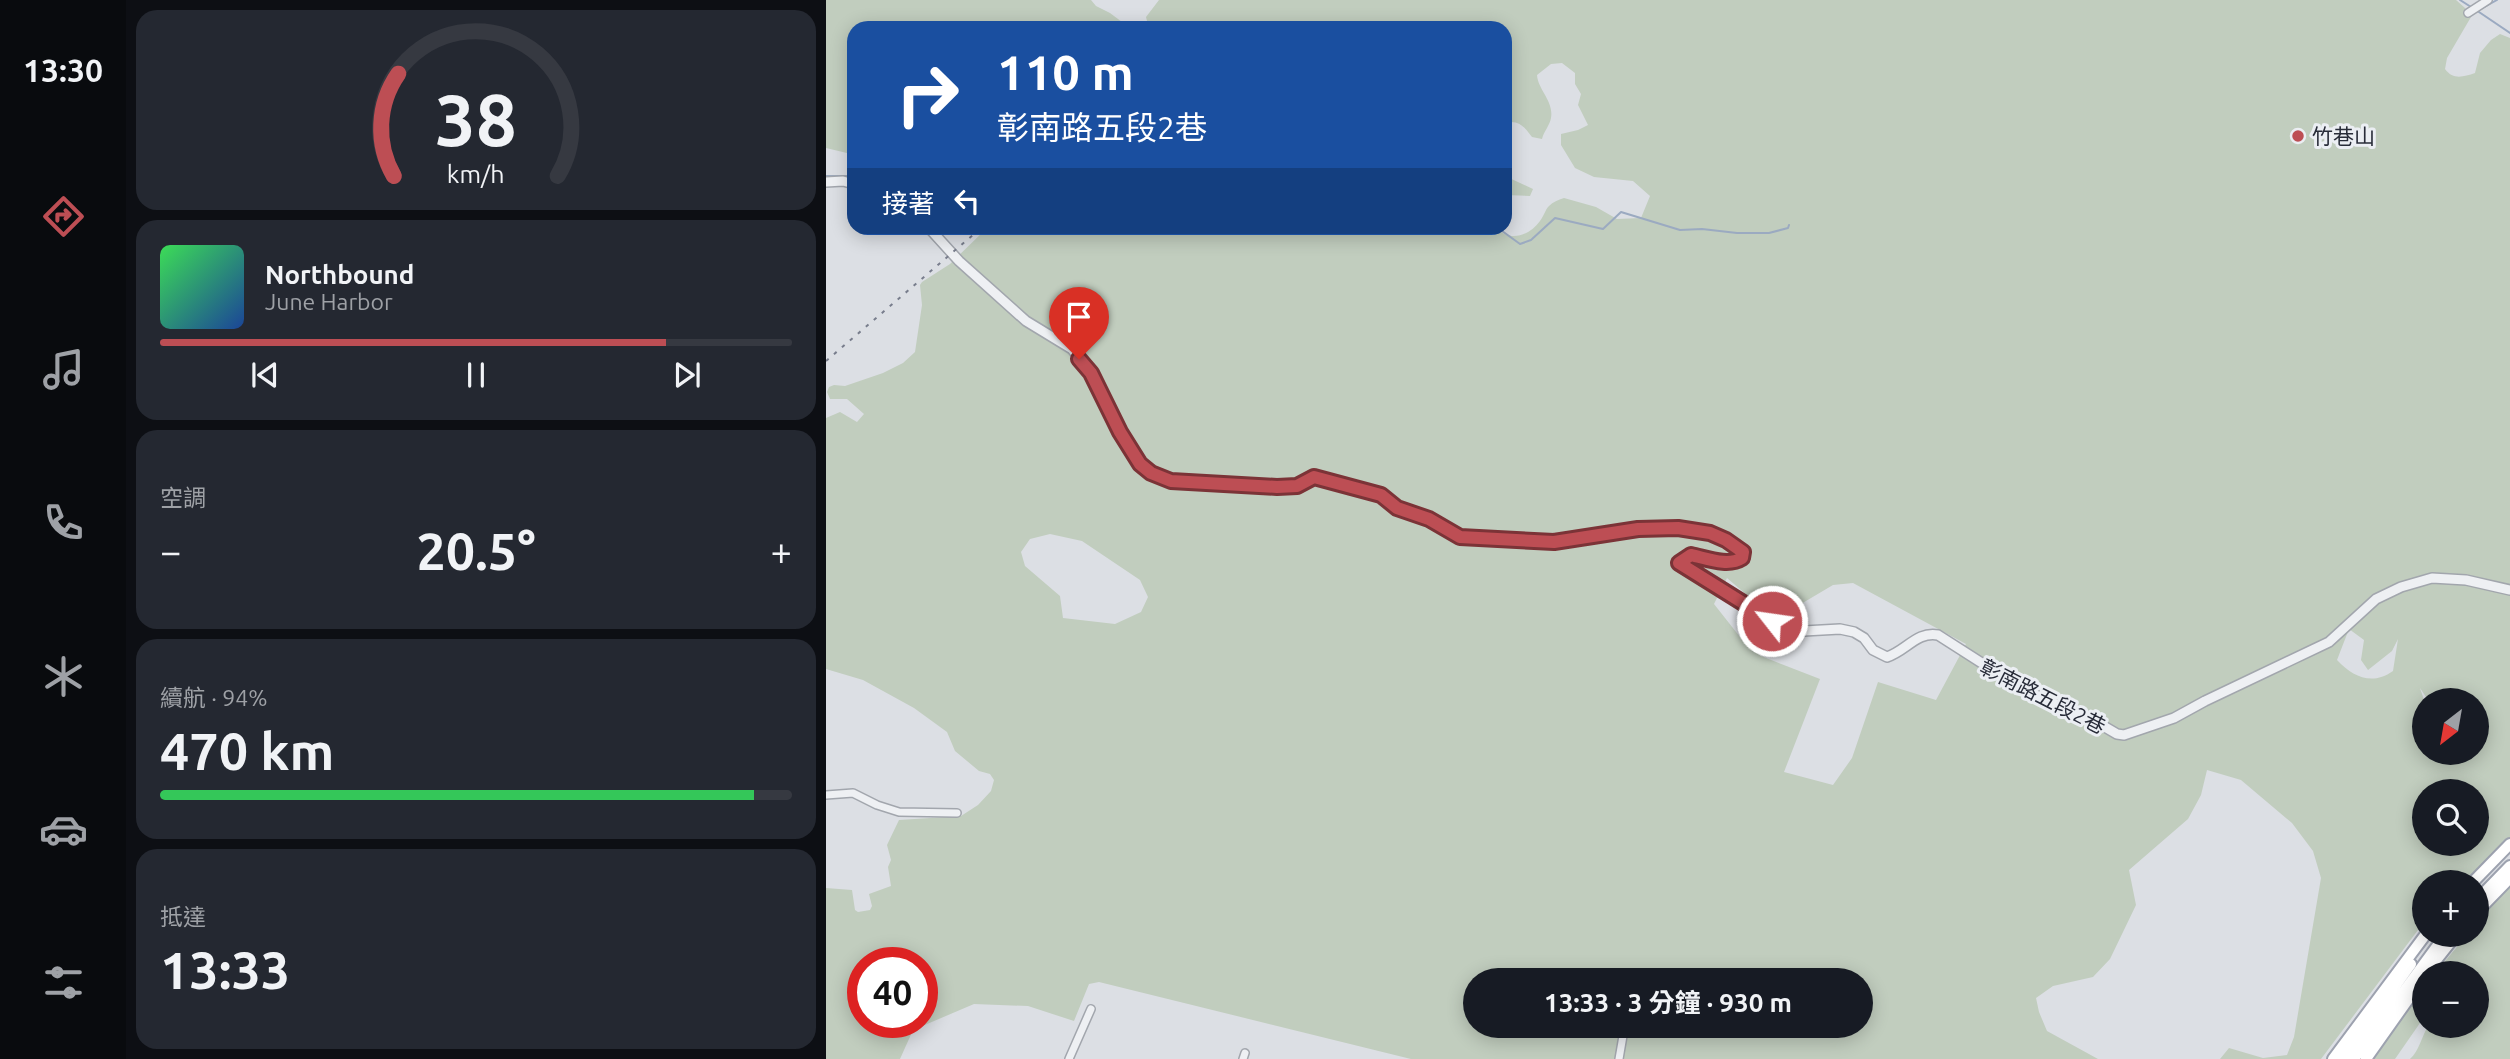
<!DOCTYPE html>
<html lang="zh-TW">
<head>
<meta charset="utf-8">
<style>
	body { margin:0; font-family:Ubuntu,"Noto Sans TC",sans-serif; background:#242831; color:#f1f3f6; height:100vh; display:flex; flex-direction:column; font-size:26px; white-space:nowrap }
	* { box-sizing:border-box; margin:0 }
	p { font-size:23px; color:#9ea1a6 }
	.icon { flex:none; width:38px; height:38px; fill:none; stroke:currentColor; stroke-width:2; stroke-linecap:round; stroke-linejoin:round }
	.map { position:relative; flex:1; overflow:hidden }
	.side { display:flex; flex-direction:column; gap:10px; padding:10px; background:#0d0f14; width:700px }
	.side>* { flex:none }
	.hud { position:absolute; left:21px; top:21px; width:665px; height:214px; border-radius:21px; box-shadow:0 4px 18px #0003; background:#1a4fa0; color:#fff; overflow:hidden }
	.needle { width:46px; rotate:211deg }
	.controls { position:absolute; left:1586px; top:688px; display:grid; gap:14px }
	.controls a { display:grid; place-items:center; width:77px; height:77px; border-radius:50%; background:#171b24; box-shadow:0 4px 18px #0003; font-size:35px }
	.speed { position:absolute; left:21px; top:947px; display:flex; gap:14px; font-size:35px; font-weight:700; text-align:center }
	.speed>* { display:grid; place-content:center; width:91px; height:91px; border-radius:50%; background:#171b24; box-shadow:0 4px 18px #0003; line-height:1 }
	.speed .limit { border:10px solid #d22; background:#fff; color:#111 }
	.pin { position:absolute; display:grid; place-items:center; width:60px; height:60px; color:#fff; margin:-72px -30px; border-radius:50% 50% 50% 0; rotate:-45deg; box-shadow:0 0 7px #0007 }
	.pin .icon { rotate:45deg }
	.me { position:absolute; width:77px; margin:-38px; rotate:300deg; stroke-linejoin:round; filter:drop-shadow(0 0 5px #0008) }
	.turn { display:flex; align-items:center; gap:24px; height:147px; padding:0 35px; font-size:32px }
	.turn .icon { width:91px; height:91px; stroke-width:2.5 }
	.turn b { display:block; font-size:49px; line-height:60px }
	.then { display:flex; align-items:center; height:66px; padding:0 35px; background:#0003; gap:14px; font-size:26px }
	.big { font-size:52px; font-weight:700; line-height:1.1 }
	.side .widget { flex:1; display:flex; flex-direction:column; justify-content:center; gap:10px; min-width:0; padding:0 24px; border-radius:21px; background:#242831 }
	.side .dial { align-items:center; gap:0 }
	.dial svg { height:182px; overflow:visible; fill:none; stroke:#363941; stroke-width:7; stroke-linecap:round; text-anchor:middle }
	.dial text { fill:#f1f3f6; stroke:none }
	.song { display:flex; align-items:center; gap:21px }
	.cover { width:84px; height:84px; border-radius:10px; background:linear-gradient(135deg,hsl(130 70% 55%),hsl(220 70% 35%)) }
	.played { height:7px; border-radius:4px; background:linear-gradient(90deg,#bd4e54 80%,#363941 80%) }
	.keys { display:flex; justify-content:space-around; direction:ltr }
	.heat { display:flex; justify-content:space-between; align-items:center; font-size:38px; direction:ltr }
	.charge { height:10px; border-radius:5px; background:linear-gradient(90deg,#34c759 94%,#363941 0) }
	.trip { position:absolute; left:637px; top:968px; width:410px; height:70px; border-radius:35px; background:#171b24; box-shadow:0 4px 18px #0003; font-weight:700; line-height:70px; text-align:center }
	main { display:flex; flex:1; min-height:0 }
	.dock { display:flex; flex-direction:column; width:126px; justify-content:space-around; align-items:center; background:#090b0e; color:#9ea1a6 }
	.dock .icon { width:49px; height:49px }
	.dock .selected { color:#bd4e54 }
	.dock b { font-size:32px; color:#f1f3f6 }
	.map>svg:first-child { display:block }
</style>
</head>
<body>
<main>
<nav class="dock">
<b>13:30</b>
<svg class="icon selected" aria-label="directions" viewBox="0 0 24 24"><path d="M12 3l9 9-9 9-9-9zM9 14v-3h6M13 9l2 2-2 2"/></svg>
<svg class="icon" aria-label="music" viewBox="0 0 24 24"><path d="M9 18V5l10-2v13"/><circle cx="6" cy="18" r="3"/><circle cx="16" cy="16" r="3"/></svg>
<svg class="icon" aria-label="phone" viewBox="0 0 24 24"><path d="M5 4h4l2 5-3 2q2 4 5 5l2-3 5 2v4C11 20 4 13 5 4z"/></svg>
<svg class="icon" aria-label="climate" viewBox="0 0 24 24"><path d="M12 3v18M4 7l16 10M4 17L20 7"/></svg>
<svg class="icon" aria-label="car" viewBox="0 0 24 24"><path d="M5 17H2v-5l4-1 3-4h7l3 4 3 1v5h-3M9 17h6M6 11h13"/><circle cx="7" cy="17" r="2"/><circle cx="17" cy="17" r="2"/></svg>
<svg class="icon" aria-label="filters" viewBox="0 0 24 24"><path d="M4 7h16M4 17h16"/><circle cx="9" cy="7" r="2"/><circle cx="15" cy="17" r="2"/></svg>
</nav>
<section class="side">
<div class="widget dial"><svg viewBox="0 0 100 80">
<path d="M14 69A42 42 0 1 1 86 69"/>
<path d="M14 69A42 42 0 0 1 16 24" stroke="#bd4e54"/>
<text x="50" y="56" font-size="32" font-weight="700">38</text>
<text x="50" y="72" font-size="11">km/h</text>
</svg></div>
<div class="widget">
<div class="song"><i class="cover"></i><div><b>Northbound</b><p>June Harbor</p></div></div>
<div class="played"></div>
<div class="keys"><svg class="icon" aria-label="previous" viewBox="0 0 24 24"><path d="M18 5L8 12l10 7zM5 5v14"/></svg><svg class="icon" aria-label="pause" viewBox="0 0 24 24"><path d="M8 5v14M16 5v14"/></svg><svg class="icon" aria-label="next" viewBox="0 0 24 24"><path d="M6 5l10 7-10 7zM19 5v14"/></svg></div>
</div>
<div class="widget"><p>空調</p>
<div class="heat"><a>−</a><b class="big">20.5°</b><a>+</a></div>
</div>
<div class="widget"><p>續航 · 94%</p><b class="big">470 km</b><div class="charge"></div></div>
<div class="widget"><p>抵達</p><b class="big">13:33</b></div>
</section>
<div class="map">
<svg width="1684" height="1059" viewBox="0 0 1684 1059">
	<rect width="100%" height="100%" fill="#dcdfe4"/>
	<path fill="#c1cdbe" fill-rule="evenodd" d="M 0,0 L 265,0 L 270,6 L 284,13 L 304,28 L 28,28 L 28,157 L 25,154 L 0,148 Z
		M 333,0 L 1630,0 L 1639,8 L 1645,17 L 1621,58 L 1619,69 C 1627,80 1637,77 1649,73 L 1654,53 L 1665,40 L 1674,34 L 1684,38 L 1684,837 L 1638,882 L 1598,882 L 1598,922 L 1495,1059 L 1394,1059 L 1403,1048 L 1437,1058 L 1461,1055 L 1468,1037 L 1495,878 L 1487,851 L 1466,823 L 1415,780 L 1381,770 L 1375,795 L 1362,819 L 1303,870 L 1310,905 L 1284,959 L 1267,977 L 1227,986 L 1210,998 L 1213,1012 L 1221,1031 L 1272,1059 L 585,1059 L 273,982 L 263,984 L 248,1021 L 202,1006 L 148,1004 L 87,1030 L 74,1059 L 0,1059 L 0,888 L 26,890 L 29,910 L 32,912 L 44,910 L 46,906 L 43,894 L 65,886 L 62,867 L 65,860 L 61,845 L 73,820 L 135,816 L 152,805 L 165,791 L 168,780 L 164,774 L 153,771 L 129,751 L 121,732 L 88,708 L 37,680 L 0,669 L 0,418 L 14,412 L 31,422 L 38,414 L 21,399 L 4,399 L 1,392 L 3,387 L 8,385 L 19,386 L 57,373 L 77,363 L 89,352 L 96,305 L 94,285 L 96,282 L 124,264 L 161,228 L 671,228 C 684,243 704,235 714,221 C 718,216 719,210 723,206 C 727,202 732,200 738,198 L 770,207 L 791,219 L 815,218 L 824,196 L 807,181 L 768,177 L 749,168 L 735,145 L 735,134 L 752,130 L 762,125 L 752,105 L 755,94 L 749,84 L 749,73 L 736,63 L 725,64 L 711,75 C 712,90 728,101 725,118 C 724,125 718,131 716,139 L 706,137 C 700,129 695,122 685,122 L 686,128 L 679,133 L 679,28 L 312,28 L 321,21 L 320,17 ZM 224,534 L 256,541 L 314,580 L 322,597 L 315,612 L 289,624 L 237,618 L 234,596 L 199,566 L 195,552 L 204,539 ZM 901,578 L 936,608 L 958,614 L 1007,585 L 1027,583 L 1140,644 L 1110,700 L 1052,682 L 1026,758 L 1007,785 L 958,772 L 994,679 L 935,656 L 914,637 L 888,604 ZM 1523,629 L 1538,640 L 1535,660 L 1542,670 L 1566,651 L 1572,639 L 1567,671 C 1546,686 1527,677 1511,660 ZM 1594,688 L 1602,700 L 1650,700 L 1650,752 L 1598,752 L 1598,700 ZM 1598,791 L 1650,791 L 1650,844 L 1598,844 ZM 37,962 L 96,962 L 96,1022 L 37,1022 ZM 649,980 L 1034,980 L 1034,1026 L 649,1026 Z
		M 679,176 L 707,189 L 704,196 L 679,195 Z
		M 1684,884 L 1684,1059 L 1584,1059 C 1593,1051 1596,1036 1602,1026 L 1650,1026 L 1650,973 L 1609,973 L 1641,935 L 1650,934 L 1650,923 Z
		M 1598,986 L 1598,1021 L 1594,1023 L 1569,1059 L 1545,1059 Z"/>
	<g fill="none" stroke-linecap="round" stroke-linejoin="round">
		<path stroke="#9baac1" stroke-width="2" d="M 1634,0 L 1645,7
			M 1650,10 L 1684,33
			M 1653,10 L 1671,0
			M 0,176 L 28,176
			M 672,228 L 694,244 L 705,240 L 729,218 L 777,229 L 795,212 L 854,230 L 876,229 L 911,233 L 943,233 L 962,228 L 963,225"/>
		<defs>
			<path id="minor" d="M 1642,13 L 1662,0
				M 0,795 L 27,793 L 51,805 L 73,812 L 131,813
				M 243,1059 L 265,1009
				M 417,1059 L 419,1053
				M 793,1059 L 798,1030"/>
			<path id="tertiary" d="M 0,182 L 17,181 L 28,184
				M 103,228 L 133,261 L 200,321 L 246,349 L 265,373 L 294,433 L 314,465 L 325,473 L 345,481 L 451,487 L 471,486 L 488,477 L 501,479 L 521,487 L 555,495 L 571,508 L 603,519 L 634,537 L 728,542 L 812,529 L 852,528 L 884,533 L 900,540 L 917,552 L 916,558 C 903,567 880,558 865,555 L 853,563 L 858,568 L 946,621 L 978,631 L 1014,629 L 1028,632 L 1038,638 L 1047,650 L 1061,657 C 1080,651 1091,631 1112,635 L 1198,690 L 1267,720 L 1291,734 L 1298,735 L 1348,718 L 1379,701 L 1503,642 L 1550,599 L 1575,587 L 1606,578 L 1640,580 L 1684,590"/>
			<path id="primary" d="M 1647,882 L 1684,844
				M 1650,901 L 1684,866
				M 1650,913 L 1684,878
				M 1600,973 L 1631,934
				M 1507,1059 L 1600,934
				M 1517,1059 L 1585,964
				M 1528,1059 L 1620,934
				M 1540,1059 L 1598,977"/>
		</defs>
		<use href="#minor" stroke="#a2a6ad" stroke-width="10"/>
		<use href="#tertiary" stroke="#a2a6ad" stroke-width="12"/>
		<use href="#primary" stroke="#9da2af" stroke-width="14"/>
		<use href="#minor" stroke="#eef0f3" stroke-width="7"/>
		<use href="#tertiary" stroke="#eef0f3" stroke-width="9"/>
		<use href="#primary" stroke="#fff" stroke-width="10"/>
		<path stroke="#787d8c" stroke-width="2" stroke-dasharray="3.5 7" stroke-linecap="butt" d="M 0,361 L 155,228"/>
	</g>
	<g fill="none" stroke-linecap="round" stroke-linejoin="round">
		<defs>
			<path id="route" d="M 253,359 L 265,373 L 294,432 L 314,464 L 325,473 L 345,481 L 451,487 L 471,486 L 488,477 L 555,495 L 571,508 L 603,519 L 634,537 L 728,542 L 812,529 L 852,528 L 884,533 L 900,540 L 917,552 L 916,558 C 902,567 880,558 865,555 L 853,563 L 946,621"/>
		</defs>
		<use href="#route" stroke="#7b3337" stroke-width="18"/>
		<use href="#route" stroke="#bd4e54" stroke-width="12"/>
	</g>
	<circle fill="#bd4e54" stroke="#ebeef3" stroke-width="2.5" cx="1472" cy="136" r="7"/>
	<g text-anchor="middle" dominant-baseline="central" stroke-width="6" stroke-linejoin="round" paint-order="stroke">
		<g font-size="21" fill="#282c39" stroke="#ebeef3" text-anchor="start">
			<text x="1486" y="136">竹巷山</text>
		</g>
		<g font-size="21" fill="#282c39" stroke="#ebeef3">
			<text transform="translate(1217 696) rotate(27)">彰南路五段2巷</text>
		</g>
	</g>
</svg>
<div class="controls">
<a><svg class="needle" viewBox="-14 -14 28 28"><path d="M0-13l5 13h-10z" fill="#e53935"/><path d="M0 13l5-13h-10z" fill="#9ea1a6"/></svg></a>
<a><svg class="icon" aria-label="search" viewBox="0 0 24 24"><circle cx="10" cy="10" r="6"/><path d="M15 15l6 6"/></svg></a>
<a>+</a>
<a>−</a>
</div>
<div class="speed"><div class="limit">40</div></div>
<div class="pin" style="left:253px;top:359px;background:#d93025"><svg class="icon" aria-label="arrive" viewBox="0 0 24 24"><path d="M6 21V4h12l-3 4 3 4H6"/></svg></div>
<svg class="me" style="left:946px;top:621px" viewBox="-20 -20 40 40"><circle r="17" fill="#bd4e54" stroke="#fff" stroke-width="3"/><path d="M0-11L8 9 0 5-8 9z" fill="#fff"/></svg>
<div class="trip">13:33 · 3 分鐘 · 930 m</div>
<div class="hud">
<div class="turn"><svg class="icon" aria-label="right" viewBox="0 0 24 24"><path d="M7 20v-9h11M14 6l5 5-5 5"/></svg><div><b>110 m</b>彰南路五段2巷</div></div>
<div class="then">接著<svg class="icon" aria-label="left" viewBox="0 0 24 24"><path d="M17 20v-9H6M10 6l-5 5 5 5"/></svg></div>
</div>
</div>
</main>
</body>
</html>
